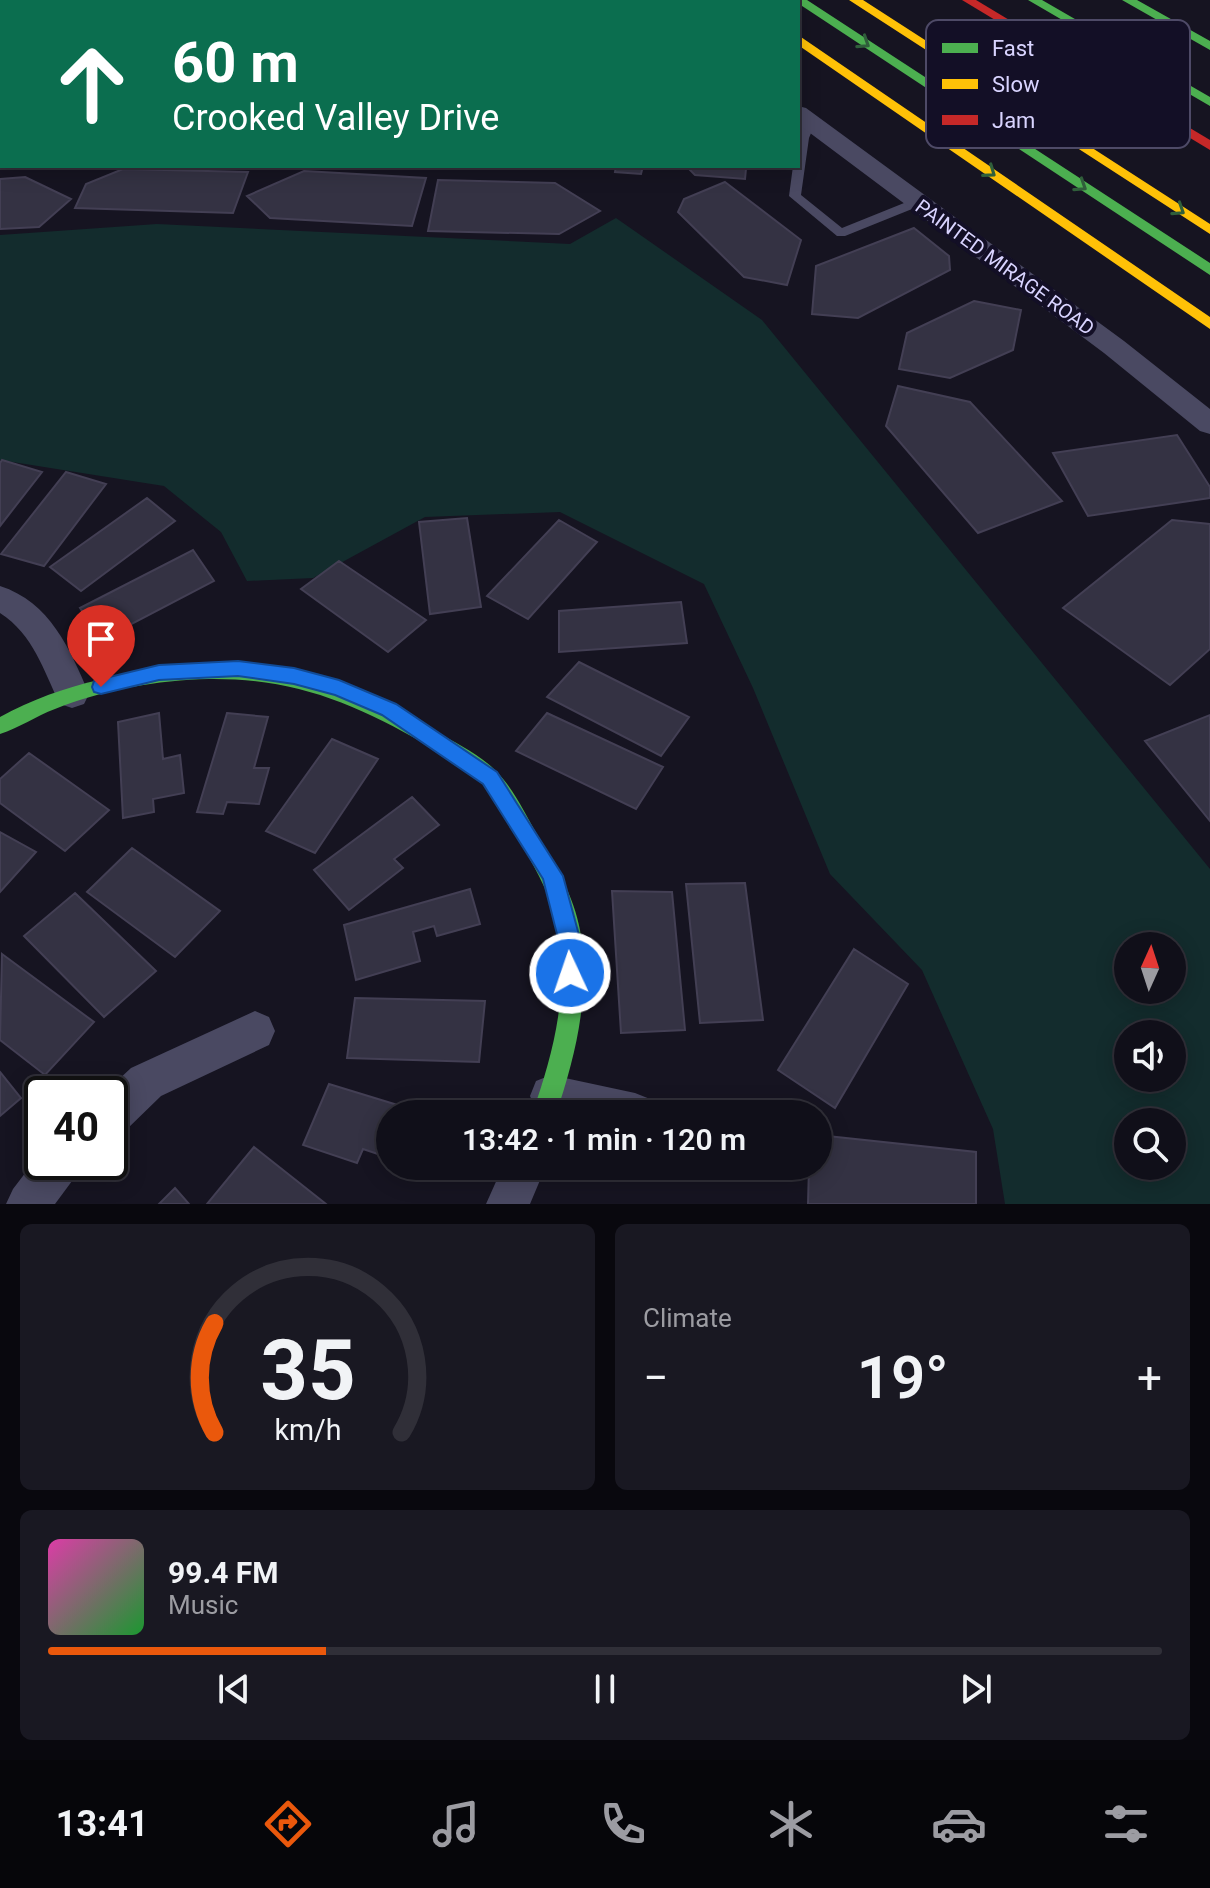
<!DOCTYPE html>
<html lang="en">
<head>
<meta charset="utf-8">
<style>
	body { margin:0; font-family:Roboto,sans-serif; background:#191822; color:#f1f3f6; height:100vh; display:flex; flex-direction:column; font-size:30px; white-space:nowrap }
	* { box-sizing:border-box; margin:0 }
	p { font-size:26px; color:#9c9ca2 }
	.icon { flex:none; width:44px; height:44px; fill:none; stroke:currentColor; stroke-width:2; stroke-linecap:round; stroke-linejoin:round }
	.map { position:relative; height:1204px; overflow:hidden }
	.panel { display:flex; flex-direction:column; gap:20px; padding:20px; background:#09080e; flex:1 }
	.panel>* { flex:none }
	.guide { position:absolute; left:0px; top:0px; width:800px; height:168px; box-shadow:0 4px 20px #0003,0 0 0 2px #302f38; background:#0b6e4f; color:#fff; overflow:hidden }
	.needle { width:52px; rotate:3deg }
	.controls { position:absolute; left:1114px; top:932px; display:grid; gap:16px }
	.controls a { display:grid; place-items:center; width:72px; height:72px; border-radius:50%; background:#100f19; box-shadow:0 4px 20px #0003,0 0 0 2px #302f38; font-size:40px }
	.speed { position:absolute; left:24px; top:1076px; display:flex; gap:16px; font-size:40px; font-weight:700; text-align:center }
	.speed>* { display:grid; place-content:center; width:104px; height:104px; border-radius:50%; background:#100f19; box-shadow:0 4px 20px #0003,0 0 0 2px #302f38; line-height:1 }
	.speed .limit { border:4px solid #111; border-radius:12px; background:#fff; color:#111 }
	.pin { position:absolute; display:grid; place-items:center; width:68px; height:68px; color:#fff; margin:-82px -34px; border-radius:50% 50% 50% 0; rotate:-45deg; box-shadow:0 0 8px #0007 }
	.pin .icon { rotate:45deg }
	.me { position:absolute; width:88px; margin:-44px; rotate:357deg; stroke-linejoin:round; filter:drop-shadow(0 0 6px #0008) }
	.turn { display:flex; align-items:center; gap:28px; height:168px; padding:0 40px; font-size:36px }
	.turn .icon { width:104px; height:104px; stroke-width:2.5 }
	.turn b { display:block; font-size:56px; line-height:68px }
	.big { font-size:60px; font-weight:600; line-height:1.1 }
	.panel .widget { flex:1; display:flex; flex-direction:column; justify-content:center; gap:12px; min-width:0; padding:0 28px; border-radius:12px; background:#191822 }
	.panel .dial { align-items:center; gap:0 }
	.dial svg { height:208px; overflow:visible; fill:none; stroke:#302f38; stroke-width:7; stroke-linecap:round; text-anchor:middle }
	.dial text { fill:#f1f3f6; stroke:none }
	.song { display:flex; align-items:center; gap:24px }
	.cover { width:96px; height:96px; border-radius:12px; background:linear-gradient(135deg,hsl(320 70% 55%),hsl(130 70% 35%)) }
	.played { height:8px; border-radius:4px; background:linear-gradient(90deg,#ea580c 25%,#302f38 25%) }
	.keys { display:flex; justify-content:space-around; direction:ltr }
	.heat { display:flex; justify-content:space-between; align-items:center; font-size:44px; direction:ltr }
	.panel .tiles { flex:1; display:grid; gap:20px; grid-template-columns:1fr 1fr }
	.widget:last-child { grid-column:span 2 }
	.trip { position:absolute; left:376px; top:1100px; width:456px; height:80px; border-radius:40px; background:#100f19; box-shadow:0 4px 20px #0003,0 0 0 2px #302f38; font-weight:600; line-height:80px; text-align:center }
	.tab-bar { display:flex; height:128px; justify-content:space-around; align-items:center; background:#06060a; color:#9c9ca2 }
	.tab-bar .icon { width:56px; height:56px }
	.tab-bar .selected { color:#ea580c }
	.tab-bar b { font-size:36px; color:#f1f3f6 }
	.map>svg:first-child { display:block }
</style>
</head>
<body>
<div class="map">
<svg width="1210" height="1204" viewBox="0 0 1210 1204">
	<rect width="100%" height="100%" fill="#161421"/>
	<path fill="#132c2d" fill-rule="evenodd" d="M 616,218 L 762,320 L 1210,869 L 1210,1204 L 1005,1204 L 993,1129 L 922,970 L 830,874 L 753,688 L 704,584 L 560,512 L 425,517 L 313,578 L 247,581 L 221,532 L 164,486 L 0,460 L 0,235 L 157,224 L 570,244 ZM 1128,946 L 1172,946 L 1172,990 L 1128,990 ZM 1128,1034 L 1172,1034 L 1172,1078 L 1128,1078 ZM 1128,1122 L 1172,1122 L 1172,1166 L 1128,1166 Z"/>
	<path fill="#343243" stroke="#433f54" stroke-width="2" d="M 616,166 L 643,166 L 641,174 L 615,172 Z
		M 686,166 L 746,169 L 745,179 L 695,175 Z
		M 123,169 L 248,172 L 233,213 L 75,208 L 86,184 Z
		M 304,171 L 426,178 L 412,226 L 270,218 L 247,196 Z
		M 25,177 L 71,199 L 39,227 L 0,229 L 0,179 Z
		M 438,180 L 555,183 L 600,211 L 559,234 L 428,231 Z
		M 725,182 L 801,240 L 787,285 L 744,277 L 678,212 L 684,199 Z
		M 914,228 L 949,256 L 950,270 L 858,318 L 812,314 L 816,266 Z
		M 974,301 L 1021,310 L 1013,350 L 950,378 L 899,369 L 907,333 Z
		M 898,386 L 970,402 L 1062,501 L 978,533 L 886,426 Z
		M 1177,435 L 1210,487 L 1210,498 L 1088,516 L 1053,453 Z
		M 2,460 L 42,472 L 0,526 L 0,463 Z
		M 66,472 L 106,484 L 44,566 L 1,554 Z
		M 147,498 L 175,521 L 81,591 L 50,567 Z
		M 467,518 L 481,607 L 430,614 L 419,522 Z
		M 559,520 L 597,542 L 528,619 L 487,596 Z
		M 1172,520 L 1210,524 L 1210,649 L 1170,685 L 1063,608 Z
		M 193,550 L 214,581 L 101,640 L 80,608 Z
		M 339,561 L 426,620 L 388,652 L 301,589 Z
		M 681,602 L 687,643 L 559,652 L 559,611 Z
		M 579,662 L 689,717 L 661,756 L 547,697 Z
		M 159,713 L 163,759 L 180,755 L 184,793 L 153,799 L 154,812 L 123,818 L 118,722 Z
		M 227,713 L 268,717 L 254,768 L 269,768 L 259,804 L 227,802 L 223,814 L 197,812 Z
		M 547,713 L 663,767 L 636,809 L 516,751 Z
		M 1210,715 L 1210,821 L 1145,741 Z
		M 332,739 L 378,759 L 315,853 L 266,831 Z
		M 29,753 L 109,810 L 65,851 L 0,803 L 0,779 Z
		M 412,797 L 439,825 L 394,859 L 403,868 L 349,910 L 314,870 Z
		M 0,832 L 36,852 L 0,892 Z
		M 132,848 L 220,911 L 175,957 L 87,892 Z
		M 745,883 L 763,1020 L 700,1023 L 686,884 Z
		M 470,889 L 480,924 L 437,936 L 434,926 L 413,932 L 420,961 L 356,980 L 344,925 Z
		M 612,891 L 672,892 L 685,1030 L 621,1033 Z
		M 75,893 L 156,971 L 104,1017 L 24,936 Z
		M 854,949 L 908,984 L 835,1108 L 778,1070 Z
		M 2,954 L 94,1022 L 45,1075 L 0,1040 Z
		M 355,998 L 485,1001 L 479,1062 L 347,1058 Z
		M 0,1072 L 21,1098 L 0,1116 Z
		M 329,1084 L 427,1114 L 390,1114 L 390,1158 L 363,1149 L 357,1163 L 303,1145 Z
		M 818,1135 L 976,1152 L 976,1204 L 808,1204 L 809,1166 L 818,1166 Z
		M 254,1147 L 326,1204 L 207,1204 Z
		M 175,1188 L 189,1204 L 159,1204 Z"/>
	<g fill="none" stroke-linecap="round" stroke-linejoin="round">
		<path fill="#4a4962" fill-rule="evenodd" d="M 810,118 L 816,121 L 809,138 L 801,195 L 842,228 L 914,199 L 922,199 L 922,205 L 845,236 L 837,236 L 789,196 L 793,166 L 798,166 C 798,149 795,128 810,118 Z"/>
		<path fill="#4a4962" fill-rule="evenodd" d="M 636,0 L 658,0 L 659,2 L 637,2 Z
			M 0,11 L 2,11 L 2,23 L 0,23 Z
			M 798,106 L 806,108 L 1124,341 L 1210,409 L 1210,434 L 1200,431 L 1104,353 L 798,124 Z
			M 0,151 L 2,151 L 2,165 L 0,165 Z
			M 0,586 C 50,602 70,649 89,694 L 84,704 L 72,708 L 60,704 C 43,670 34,635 0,613 Z
			M 255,1011 L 269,1017 L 275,1031 L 269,1045 L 161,1096 L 125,1131 L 110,1137 L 110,1094 L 103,1094 L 131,1068 Z
			M 551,1075 L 635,1093 L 650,1099 L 656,1114 L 545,1114 L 536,1111 L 530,1096 L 536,1081 Z
			M 42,1151 L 42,1162 L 81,1162 L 75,1177 L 55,1204 L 6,1204 L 13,1189 Z
			M 503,1166 L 546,1166 L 530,1204 L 486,1204 Z"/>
		<path fill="#4caf50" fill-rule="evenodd" d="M 793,0 L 807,0 L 1210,263 L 1210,275 Z
			M 1028,0 L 1042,0 L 1210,97 L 1210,106 Z
			M 1122,0 L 1137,0 L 1210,41 L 1210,50 Z
			M 206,664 C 295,665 359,687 435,731 C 456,743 479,754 496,771 C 514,789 525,814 538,836 C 556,865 574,897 580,930 C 591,992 576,1055 556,1114 L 532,1114 C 553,1055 569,993 558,930 C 553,900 538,873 523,847 C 510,827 501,804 485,786 C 468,768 446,756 425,744 C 354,703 293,678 209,679 C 158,680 102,690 55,709 C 36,716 19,728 0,734 L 0,717 C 63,682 135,670 206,664 Z"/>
		<path fill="#ffc107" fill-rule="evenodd" d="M 736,0 L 749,0 L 751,2 L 738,2 Z
			M 849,0 L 863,0 L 1210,224 L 1210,234 Z
			M 798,35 L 1210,317 L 1210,329 L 798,45 Z"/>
		<path fill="#c62828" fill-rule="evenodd" d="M 962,0 L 976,0 L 1210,140 L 1210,150 Z"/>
	</g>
	<defs><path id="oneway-chevron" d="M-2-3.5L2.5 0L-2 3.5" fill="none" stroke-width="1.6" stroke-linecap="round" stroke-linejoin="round" transform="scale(2)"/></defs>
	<g stroke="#305f3b">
		<use href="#oneway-chevron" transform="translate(864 43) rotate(33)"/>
		<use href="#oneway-chevron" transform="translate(990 172) rotate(35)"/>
		<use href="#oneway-chevron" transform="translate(1081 186) rotate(33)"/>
		<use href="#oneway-chevron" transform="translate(1179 210) rotate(33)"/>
	</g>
	<path fill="#1a73e8" stroke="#114b97" stroke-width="2" d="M 238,661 L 294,668 L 339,680 L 396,704 L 497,772 L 563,876 L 582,946 L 578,981 L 570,984 L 563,981 L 559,973 L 560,946 L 543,879 L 483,784 L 382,715 L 335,695 L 294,684 L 238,676 L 159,680 L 101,694 L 94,692 L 92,687 L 94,681 L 101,679 L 159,665 Z"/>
	<g text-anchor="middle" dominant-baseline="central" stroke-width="8" stroke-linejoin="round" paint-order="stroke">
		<g font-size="20" fill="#d9d4ff" stroke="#130f26">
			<text transform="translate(1005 267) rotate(36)">PAINTED MIRAGE ROAD</text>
		</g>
	</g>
	<rect x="926" y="20" width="264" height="128" rx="12" fill="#130f26" stroke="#4e4a67" stroke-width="2"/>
	<rect x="942" y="43" width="36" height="10" fill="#4caf50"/>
	<rect x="942" y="79" width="36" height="10" fill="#ffc107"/>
	<rect x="942" y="115" width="36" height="10" fill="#c62828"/>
	<g font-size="22" fill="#d9d4ff">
		<text x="992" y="56">Fast</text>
		<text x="992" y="92">Slow</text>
		<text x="992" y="128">Jam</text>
	</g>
</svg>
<div class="controls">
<a><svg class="needle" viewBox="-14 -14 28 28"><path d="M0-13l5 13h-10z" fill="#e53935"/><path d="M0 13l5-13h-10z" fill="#9c9ca2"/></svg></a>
<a><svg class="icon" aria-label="sound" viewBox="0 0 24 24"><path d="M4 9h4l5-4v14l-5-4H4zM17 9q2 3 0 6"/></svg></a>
<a><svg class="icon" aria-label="search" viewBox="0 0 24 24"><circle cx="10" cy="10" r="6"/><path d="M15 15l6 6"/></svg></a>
</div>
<div class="speed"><div class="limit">40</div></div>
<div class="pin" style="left:101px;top:687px;background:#d93025"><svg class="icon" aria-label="arrive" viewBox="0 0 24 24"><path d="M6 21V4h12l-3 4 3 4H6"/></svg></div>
<svg class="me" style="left:570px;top:973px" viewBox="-20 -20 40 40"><circle r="17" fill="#1a73e8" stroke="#fff" stroke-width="3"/><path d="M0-11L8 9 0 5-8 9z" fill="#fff"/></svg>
<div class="trip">13:42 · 1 min · 120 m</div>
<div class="guide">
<div class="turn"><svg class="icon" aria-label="ahead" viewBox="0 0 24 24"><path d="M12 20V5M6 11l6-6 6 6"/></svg><div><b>60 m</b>Crooked Valley Drive</div></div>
</div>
</div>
<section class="panel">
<div class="tiles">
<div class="widget dial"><svg viewBox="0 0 100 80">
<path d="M14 69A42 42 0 1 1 86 69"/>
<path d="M14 69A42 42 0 0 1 14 27" stroke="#ea580c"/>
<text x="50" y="56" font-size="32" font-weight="700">35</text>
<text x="50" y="72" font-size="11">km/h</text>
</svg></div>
<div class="widget"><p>Climate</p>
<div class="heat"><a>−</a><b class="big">19°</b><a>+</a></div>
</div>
<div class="widget">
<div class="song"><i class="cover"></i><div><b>99.4 FM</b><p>Music</p></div></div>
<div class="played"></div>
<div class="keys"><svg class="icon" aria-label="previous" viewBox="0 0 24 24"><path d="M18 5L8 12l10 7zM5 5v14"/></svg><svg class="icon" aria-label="pause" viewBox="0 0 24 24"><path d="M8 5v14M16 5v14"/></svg><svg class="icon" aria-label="next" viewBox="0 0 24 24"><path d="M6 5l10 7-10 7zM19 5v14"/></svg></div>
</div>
</div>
</section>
<nav class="tab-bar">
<b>13:41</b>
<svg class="icon selected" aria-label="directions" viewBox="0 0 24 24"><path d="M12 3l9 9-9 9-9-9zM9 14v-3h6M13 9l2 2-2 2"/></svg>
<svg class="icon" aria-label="music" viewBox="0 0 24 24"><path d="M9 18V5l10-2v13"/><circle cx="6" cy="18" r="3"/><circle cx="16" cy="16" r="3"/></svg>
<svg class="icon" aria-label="phone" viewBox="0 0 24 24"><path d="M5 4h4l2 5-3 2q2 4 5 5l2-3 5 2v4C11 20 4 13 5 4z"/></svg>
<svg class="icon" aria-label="climate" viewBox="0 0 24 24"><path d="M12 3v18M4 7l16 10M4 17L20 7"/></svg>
<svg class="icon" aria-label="car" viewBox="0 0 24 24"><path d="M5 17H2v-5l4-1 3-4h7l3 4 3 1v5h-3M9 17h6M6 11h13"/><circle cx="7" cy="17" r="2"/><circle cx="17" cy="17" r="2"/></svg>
<svg class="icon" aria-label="filters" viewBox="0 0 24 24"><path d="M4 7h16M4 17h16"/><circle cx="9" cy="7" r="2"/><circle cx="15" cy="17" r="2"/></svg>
</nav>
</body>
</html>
